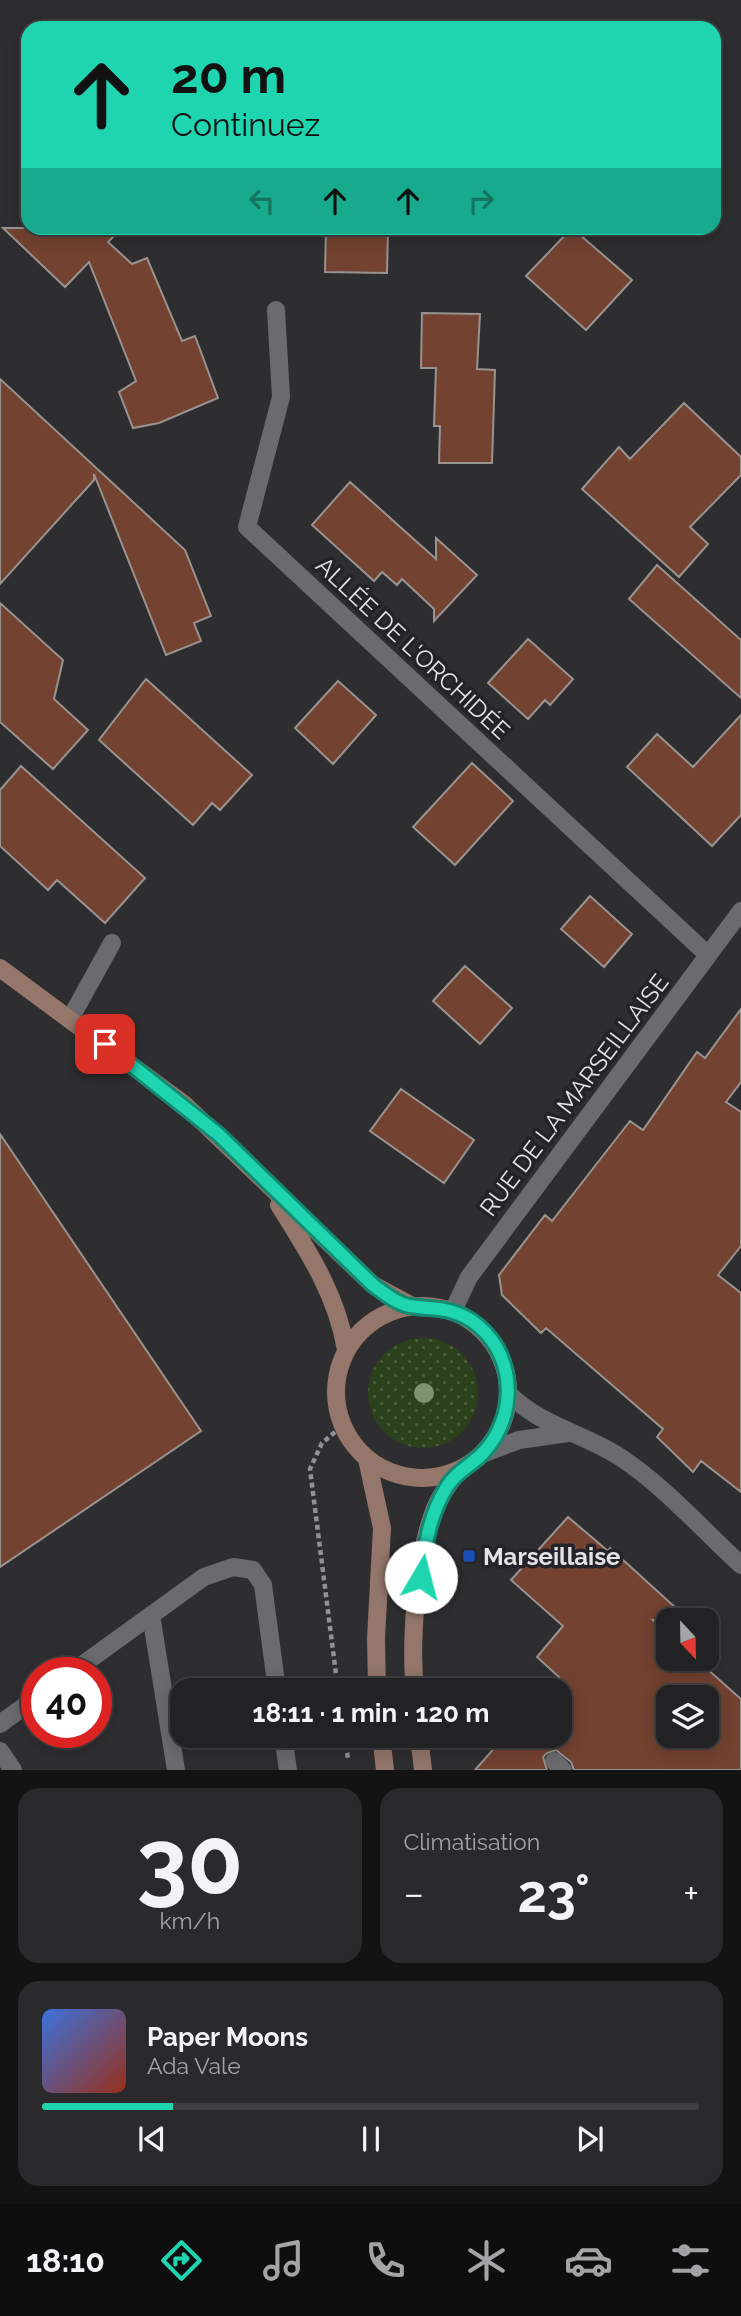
<!DOCTYPE html>
<html lang="fr">
<head>
<meta charset="utf-8">
<style>
	body { margin:0; font-family:Raleway,sans-serif; background:#2a2a2c; color:#f1f3f6; height:100vh; display:flex; flex-direction:column; font-size:26px; white-space:nowrap }
	* { box-sizing:border-box; margin:0 }
	p { font-size:23px; color:#a2a4a6 }
	.icon { flex:none; width:38px; height:38px; fill:none; stroke:currentColor; stroke-width:2; stroke-linecap:round; stroke-linejoin:round }
	.map { position:relative; height:1770px; overflow:hidden }
	.sheet { display:flex; flex-direction:column; gap:18px; padding:18px; background:#131314; flex:1 }
	.sheet>* { flex:none }
	.top-card { position:absolute; left:21px; top:21px; width:700px; height:214px; border-radius:21px; box-shadow:0 4px 18px #0003,0 0 0 2px #3f3f41; background:#1ed5b0; color:#111; overflow:hidden }
	.needle { width:46px; rotate:158deg }
	.controls { position:absolute; left:656px; top:1608px; display:grid; gap:14px }
	.controls a { display:grid; place-items:center; width:63px; height:63px; border-radius:14px; background:#222224; box-shadow:0 4px 18px #0003,0 0 0 2px #3f3f41; font-size:35px }
	.speed { position:absolute; left:21px; top:1657px; display:flex; gap:14px; font-size:35px; font-weight:700; text-align:center }
	.speed>* { display:grid; place-content:center; width:91px; height:91px; border-radius:50%; background:#222224; box-shadow:0 4px 18px #0003,0 0 0 2px #3f3f41; line-height:1 }
	.speed .limit { border:10px solid #d22; background:#fff; color:#111 }
	.pin { position:absolute; display:grid; place-items:center; width:60px; height:60px; color:#fff; margin:-30px; border-radius:14px; box-shadow:0 4px 10px #0006 }
	.me { position:absolute; width:77px; margin:-38px; rotate:8deg; stroke-linejoin:round; filter:drop-shadow(0 0 5px #0008) }
	.turn { display:flex; align-items:center; gap:24px; height:147px; padding:0 35px; font-size:32px }
	.turn .icon { width:91px; height:91px; stroke-width:2.5 }
	.turn b { display:block; font-size:49px; line-height:60px }
	.lanes { display:flex; align-items:center; height:66px; padding:0 35px; background:#0003; justify-content:center; gap:35px; direction:ltr }
	.lanes .off { opacity:.35 }
	.big { font-size:52px; font-weight:700; line-height:1.1 }
	.sheet .tile { flex:1; display:flex; flex-direction:column; justify-content:center; gap:10px; min-width:0; padding:0 24px; border-radius:21px; background:#2a2a2c }
	.sheet .dial { align-items:center; gap:0 }
	.dial b { font-size:91px; line-height:1 }
	.song { display:flex; align-items:center; gap:21px }
	.cover { width:84px; height:84px; border-radius:10px; background:linear-gradient(135deg,hsl(220 70% 55%),hsl(10 70% 35%)) }
	.played { height:7px; border-radius:4px; background:linear-gradient(90deg,#1ed5b0 20%,#3f3f41 20%) }
	.keys { display:flex; justify-content:space-around; direction:ltr }
	.heat { display:flex; justify-content:space-between; align-items:center; font-size:38px; direction:ltr }
	.sheet .tiles { flex:1; display:grid; gap:18px; grid-template-columns:1fr 1fr }
	.tile:last-child { grid-column:span 2 }
	.trip { position:absolute; left:170px; top:1678px; width:402px; height:70px; border-radius:21px; background:#222224; box-shadow:0 4px 18px #0003,0 0 0 2px #3f3f41; font-weight:700; line-height:70px; text-align:center }
	.dock { display:flex; height:112px; justify-content:space-around; align-items:center; background:#0e0e0e; color:#a2a4a6 }
	.dock .icon { width:49px; height:49px }
	.dock .on { color:#1ed5b0 }
	.dock b { font-size:32px; color:#f1f3f6 }
	.map>svg:first-child { display:block }
</style>
</head>
<body>
<div class="map">
<svg width="741" height="1770" viewBox="0 0 741 1770">
	<defs>
		<pattern id="grass-dots" width="8" height="8" patternUnits="userSpaceOnUse" patternTransform="scale(1.75)"><rect width="8" height="8" fill="#2b411c"/><path d="M2 2h.1M6 6h.1" fill="none" stroke="#4a5c3d" stroke-width="1.8" stroke-linecap="round"/></pattern>
	</defs>
	<rect width="100%" height="100%" fill="#2e2d30"/>
	<path fill="url(#grass-dots)" d="M368 1393a55 55 0 1 1 110 0a55 55 0 1 1-110 0Z"/>
	<path fill="#734231" stroke="#989391" stroke-width="2" fill-rule="evenodd" d="M 3,228 L 122,228 L 108,242 L 132,264 L 147,258 L 182,341 L 195,336 L 218,398 L 159,423 L 133,428 L 119,392 L 136,381 L 89,262 L 65,287 Z
		M 326,228 L 388,228 L 387,273 L 325,272 Z
		M 572,228 L 632,280 L 586,330 L 526,276 Z
		M 422,313 L 480,314 L 477,369 L 495,370 L 492,463 L 439,463 L 440,426 L 434,426 L 436,368 L 421,368 Z
		M 0,379 L 185,550 L 211,616 L 194,623 L 201,641 L 166,655 L 94,474 L 94,480 L 0,584 Z
		M 684,403 L 741,457 L 741,475 L 690,527 L 708,544 L 679,577 L 582,489 L 619,447 L 630,459 Z
		M 350,482 L 436,559 L 436,538 L 477,575 L 434,621 L 434,609 L 402,579 L 397,585 L 382,572 L 374,581 L 312,525 Z
		M 657,565 L 741,640 L 741,698 L 629,599 Z
		M 0,603 L 63,660 L 54,699 L 88,730 L 53,769 L 0,722 Z
		M 528,639 L 573,679 L 550,705 L 545,700 L 528,719 L 488,683 Z
		M 146,679 L 252,775 L 220,810 L 212,803 L 193,825 L 99,740 Z
		M 338,681 L 376,715 L 333,764 L 295,728 Z
		M 741,715 L 741,815 L 712,846 L 627,767 L 657,734 L 693,767 Z
		M 472,763 L 513,801 L 455,865 L 413,827 Z
		M 21,766 L 145,878 L 105,923 L 57,880 L 48,890 L 0,846 L 0,790 Z
		M 590,896 L 632,934 L 604,967 L 561,929 Z
		M 465,966 L 512,1008 L 480,1044 L 433,1001 Z
		M 741,1009 L 741,1082 L 726,1102 L 741,1112 L 741,1246 L 718,1275 L 741,1293 L 741,1492 L 701,1461 L 693,1472 L 657,1437 L 663,1429 L 546,1328 L 541,1333 L 502,1295 L 499,1275 L 545,1215 L 552,1221 L 630,1121 L 643,1130 L 697,1052 L 705,1058 Z
		M 401,1089 L 474,1140 L 444,1183 L 370,1131 Z
		M 0,1134 L 201,1431 L 0,1567 Z
		M 568,1517 L 608,1551 L 610,1548 L 689,1620 L 653,1620 L 668,1634 L 668,1659 L 696,1659 L 741,1699 L 741,1770 L 574,1770 L 571,1762 L 556,1750 L 547,1753 L 543,1757 L 547,1770 L 475,1770 L 505,1736 L 560,1736 L 560,1690 L 546,1690 L 559,1677 L 537,1657 L 563,1626 L 511,1580 ZM 668,1698 L 707,1698 L 707,1736 L 668,1736 Z"/>
	<g fill="none" stroke-linecap="round" stroke-linejoin="round">
		<path stroke="#919093" stroke-width="4.5" stroke-dasharray="5 3.5" stroke-linecap="butt" d="M 338,1690 L 310,1469 L 322,1443 L 342,1426
			M 345,1736 L 348,1759"/>
		<path stroke="#6b6a6e" stroke-width="18" d="M 70,1019 L 112,943
			M 151,1615 L 176,1770
			M 71,1673 L 204,1577 L 233,1567 L 253,1570 L 263,1585 L 277,1690
			M 0,1724 L 37,1697
			M 283,1736 L 288,1770
			M 0,1751 L 13,1770
			M 554,1761 L 563,1770"/>
		<path stroke="#6b6a6e" stroke-width="18" d="M 276,310 L 281,397 L 247,527 L 708,955
			M 453,1311 L 469,1277 L 741,911
			M 509,1394 C 541,1426 583,1433 620,1457 C 664,1486 702,1529 741,1565
			M 482,1454 L 519,1440 L 568,1433"/>
		<path stroke="#94766a" stroke-width="18" d="M 0,968 L 185,1105 L 373,1285 L 412,1306
			M 279,1205 C 308,1251 337,1295 346,1350
			M336 1392a86 86 0 1 1 172 0a86 86 0 1 1-172 0Z
			M 367,1459 L 382,1528 L 376,1638 L 377,1690
			M 415,1690 C 410,1643 416,1562 432,1517 C 437,1500 448,1485 459,1470
			M 381,1736 L 385,1770
			M 419,1736 L 423,1770"/>
	</g>
	<circle fill="#7c936e" cx="424" cy="1393" r="10"/>
	<g fill="none" stroke-linecap="round" stroke-linejoin="round">
		<defs>
			<path id="route" d="M 105,1044 L 218,1134 L 373,1285 C 384,1293 397,1304 410,1306 C 434,1310 449,1306 472,1321 C 516,1351 519,1415 483,1453 C 472,1465 458,1470 448,1485 C 430,1513 425,1543 421,1577"/>
		</defs>
		<use href="#route" stroke="#148a72" stroke-width="18"/>
		<use href="#route" stroke="#1ed5b0" stroke-width="12"/>
	</g>
	<rect fill="#1a4fb4" stroke="#242327" stroke-width="2.5" x="462" y="1549" width="14" height="14" rx="3.5"/>
	<g text-anchor="middle" dominant-baseline="central" stroke-width="7" stroke-linejoin="round" paint-order="stroke">
		<g font-size="24" fill="#e4e3e6" stroke="#242327">
			<text transform="translate(413 648) rotate(43)">ALLÉE DE L'ORCHIDÉE</text>
			<text transform="translate(574 1095) rotate(-53)">RUE DE LA MARSEILLAISE</text>
		</g>
		<g font-size="24" font-weight="bold" fill="#e4e3e6" stroke="#242327" text-anchor="start">
			<text x="483" y="1556">Marseillaise</text>
		</g>
	</g>
</svg>
<div class="controls">
<a><svg class="needle" viewBox="-14 -14 28 28"><path d="M0-13l5 13h-10z" fill="#e53935"/><path d="M0 13l5-13h-10z" fill="#a2a4a6"/></svg></a>
<a><svg class="icon" aria-label="layers" viewBox="0 0 24 24"><path d="M12 4l9 5-9 5-9-5zM3 14l9 5 9-5"/></svg></a>
</div>
<div class="speed"><div class="limit">40</div></div>
<div class="pin" style="left:105px;top:1044px;background:#d93025"><svg class="icon" aria-label="arrive" viewBox="0 0 24 24"><path d="M6 21V4h12l-3 4 3 4H6"/></svg></div>
<svg class="me" style="left:421px;top:1577px" viewBox="-20 -20 40 40"><circle r="19" fill="#fff"/><path d="M0-13L10 11 0 6-10 11z" fill="#1ed5b0"/></svg>
<div class="trip">18:11 · 1 min · 120 m</div>
<div class="top-card">
<div class="turn"><svg class="icon" aria-label="ahead" viewBox="0 0 24 24"><path d="M12 20V5M6 11l6-6 6 6"/></svg><div><b>20 m</b>Continuez</div></div>
<div class="lanes"><svg class="icon off" aria-label="left" viewBox="0 0 24 24"><path d="M17 20v-9H6M10 6l-5 5 5 5"/></svg><svg class="icon" aria-label="ahead" viewBox="0 0 24 24"><path d="M12 20V5M6 11l6-6 6 6"/></svg><svg class="icon" aria-label="ahead" viewBox="0 0 24 24"><path d="M12 20V5M6 11l6-6 6 6"/></svg><svg class="icon off" aria-label="right" viewBox="0 0 24 24"><path d="M7 20v-9h11M14 6l5 5-5 5"/></svg></div>
</div>
</div>
<section class="sheet">
<div class="tiles">
<div class="tile dial"><b>30</b><p>km/h</p></div>
<div class="tile"><p>Climatisation</p>
<div class="heat"><a>−</a><b class="big">23°</b><a>+</a></div>
</div>
<div class="tile">
<div class="song"><i class="cover"></i><div><b>Paper Moons</b><p>Ada Vale</p></div></div>
<div class="played"></div>
<div class="keys"><svg class="icon" aria-label="previous" viewBox="0 0 24 24"><path d="M18 5L8 12l10 7zM5 5v14"/></svg><svg class="icon" aria-label="pause" viewBox="0 0 24 24"><path d="M8 5v14M16 5v14"/></svg><svg class="icon" aria-label="next" viewBox="0 0 24 24"><path d="M6 5l10 7-10 7zM19 5v14"/></svg></div>
</div>
</div>
</section>
<nav class="dock">
<b>18:10</b>
<svg class="icon on" aria-label="directions" viewBox="0 0 24 24"><path d="M12 3l9 9-9 9-9-9zM9 14v-3h6M13 9l2 2-2 2"/></svg>
<svg class="icon" aria-label="music" viewBox="0 0 24 24"><path d="M9 18V5l10-2v13"/><circle cx="6" cy="18" r="3"/><circle cx="16" cy="16" r="3"/></svg>
<svg class="icon" aria-label="phone" viewBox="0 0 24 24"><path d="M5 4h4l2 5-3 2q2 4 5 5l2-3 5 2v4C11 20 4 13 5 4z"/></svg>
<svg class="icon" aria-label="climate" viewBox="0 0 24 24"><path d="M12 3v18M4 7l16 10M4 17L20 7"/></svg>
<svg class="icon" aria-label="car" viewBox="0 0 24 24"><path d="M5 17H2v-5l4-1 3-4h7l3 4 3 1v5h-3M9 17h6M6 11h13"/><circle cx="7" cy="17" r="2"/><circle cx="17" cy="17" r="2"/></svg>
<svg class="icon" aria-label="filters" viewBox="0 0 24 24"><path d="M4 7h16M4 17h16"/><circle cx="9" cy="7" r="2"/><circle cx="15" cy="17" r="2"/></svg>
</nav>
</body>
</html>
